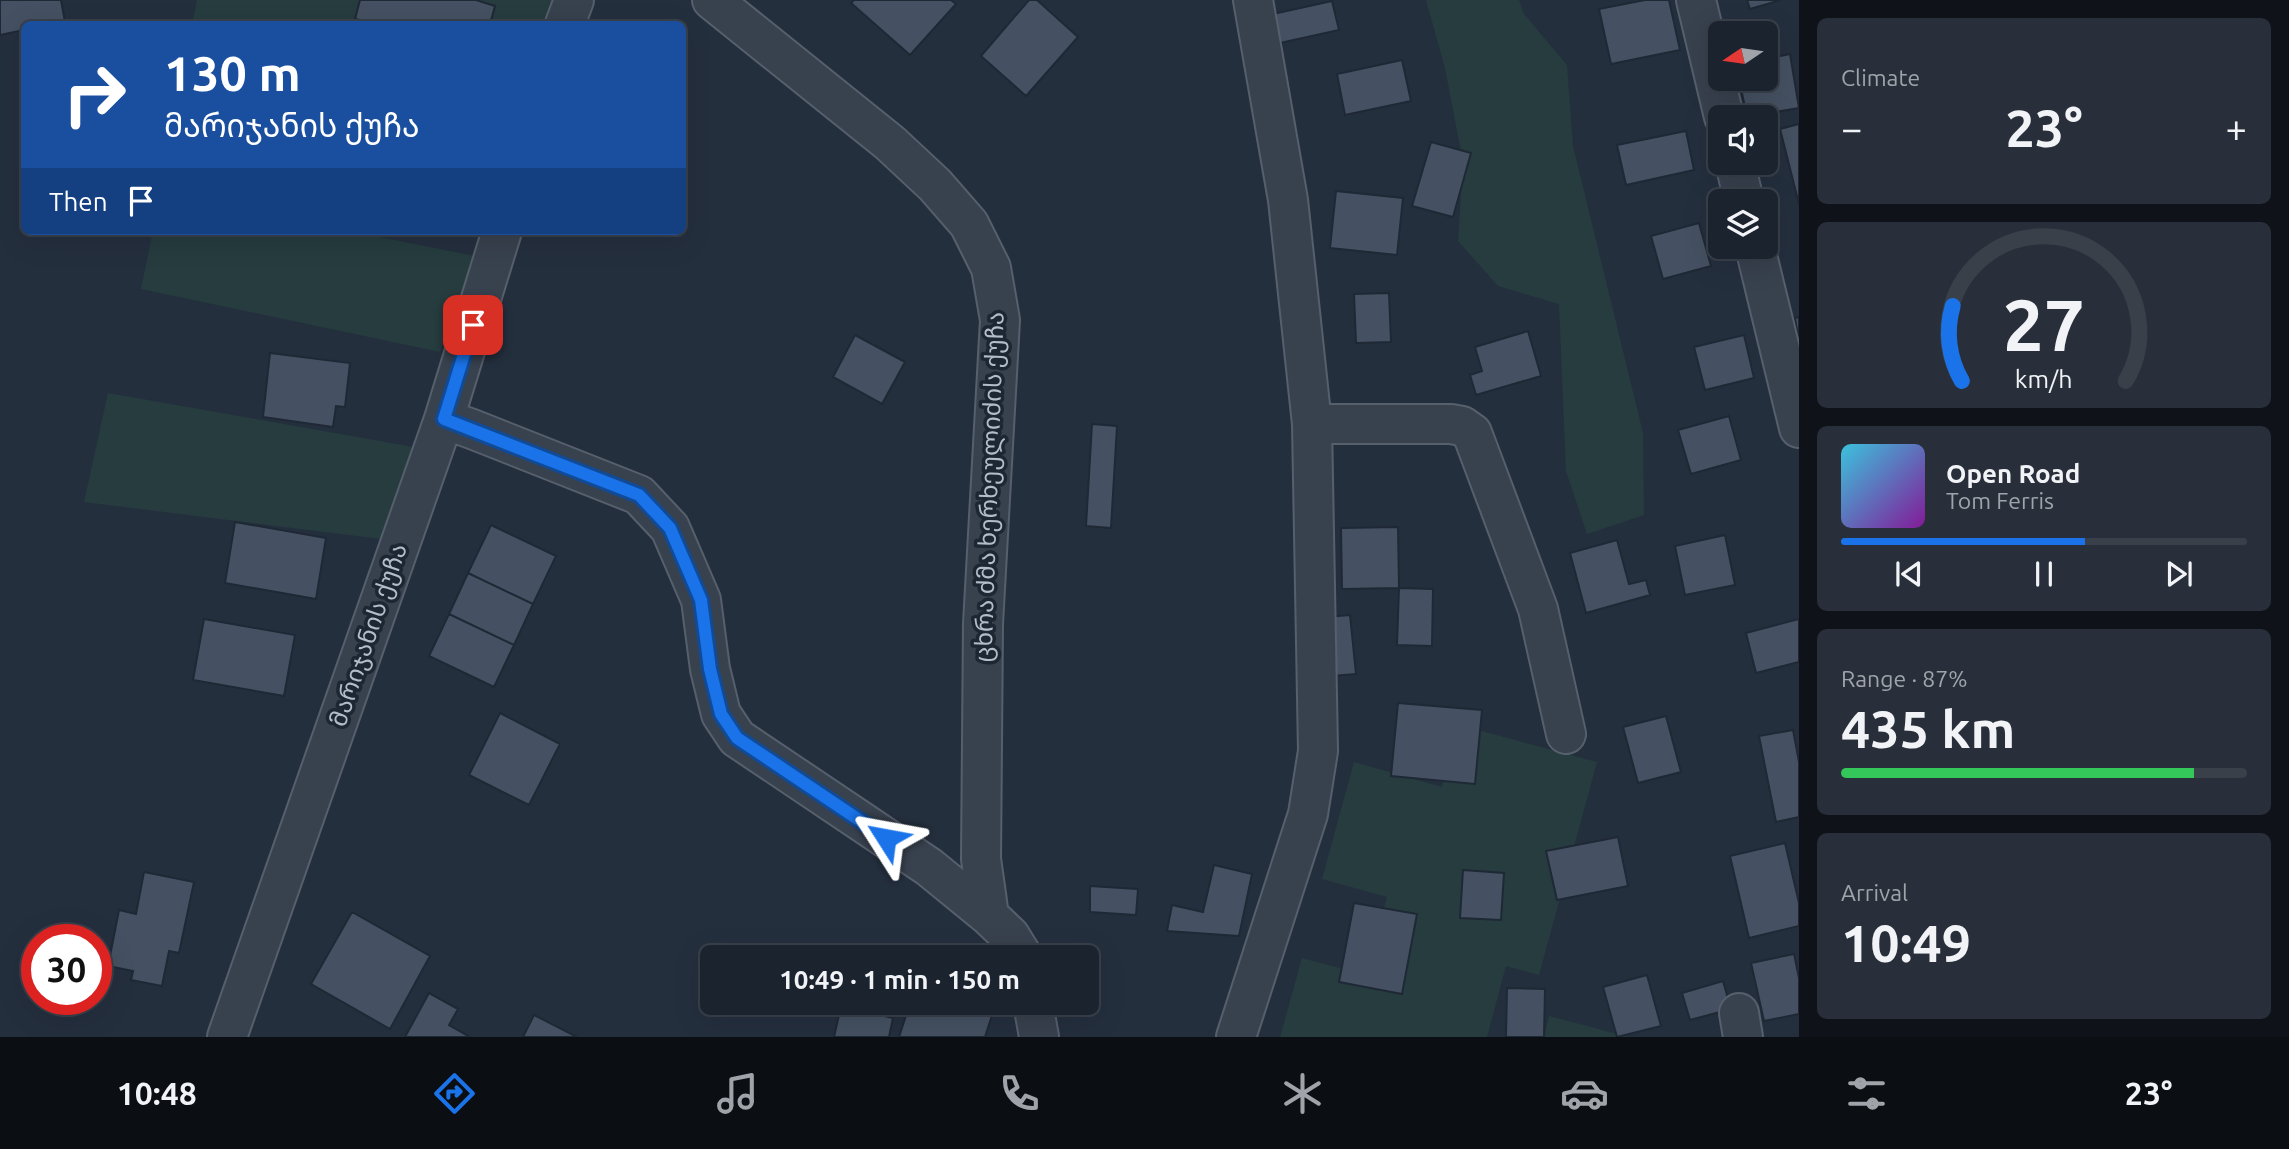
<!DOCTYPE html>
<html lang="en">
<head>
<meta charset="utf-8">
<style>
	body { margin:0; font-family:Ubuntu,"Noto Sans Georgian",sans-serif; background:#282f3a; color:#f1f3f6; height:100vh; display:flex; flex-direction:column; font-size:26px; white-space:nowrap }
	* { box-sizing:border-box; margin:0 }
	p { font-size:23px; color:#a0a4aa }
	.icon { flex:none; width:38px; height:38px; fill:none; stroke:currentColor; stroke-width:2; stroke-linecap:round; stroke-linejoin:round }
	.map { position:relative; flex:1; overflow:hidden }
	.panel { display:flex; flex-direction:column; gap:18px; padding:18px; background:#0f1319; width:490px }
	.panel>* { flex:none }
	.top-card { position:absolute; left:21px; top:21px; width:665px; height:214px; border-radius:10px; box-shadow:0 7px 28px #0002,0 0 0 2px #39404a; background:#1a4fa0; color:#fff; overflow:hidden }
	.needle { width:46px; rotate:257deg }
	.buttons { position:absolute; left:1708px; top:21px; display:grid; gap:14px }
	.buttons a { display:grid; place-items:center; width:70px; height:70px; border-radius:10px; background:#1b232e; box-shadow:0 7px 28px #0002,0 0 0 2px #39404a; font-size:35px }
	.speed { position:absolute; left:21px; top:924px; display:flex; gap:14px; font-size:35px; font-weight:700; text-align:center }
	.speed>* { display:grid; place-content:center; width:91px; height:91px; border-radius:50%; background:#1b232e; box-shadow:0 7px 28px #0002,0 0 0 2px #39404a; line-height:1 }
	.speed .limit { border:10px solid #d22; background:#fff; color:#111 }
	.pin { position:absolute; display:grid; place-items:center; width:60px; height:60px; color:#fff; margin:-30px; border-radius:14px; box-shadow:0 4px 10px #0006 }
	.me { position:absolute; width:77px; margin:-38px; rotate:304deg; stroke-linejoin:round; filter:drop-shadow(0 0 5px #0008) }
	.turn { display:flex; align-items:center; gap:24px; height:147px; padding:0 28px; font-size:32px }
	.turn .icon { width:91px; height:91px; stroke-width:2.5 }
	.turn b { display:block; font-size:49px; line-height:60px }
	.then { display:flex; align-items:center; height:66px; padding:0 28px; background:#0003; gap:14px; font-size:26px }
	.big { font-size:52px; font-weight:600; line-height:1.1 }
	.panel .card { flex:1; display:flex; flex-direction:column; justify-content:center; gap:10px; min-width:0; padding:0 24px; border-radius:10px; background:#282f3a }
	.panel .dial { align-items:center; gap:0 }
	.dial svg { height:182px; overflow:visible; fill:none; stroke:#39404a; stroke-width:7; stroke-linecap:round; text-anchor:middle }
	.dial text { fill:#f1f3f6; stroke:none }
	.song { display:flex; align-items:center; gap:21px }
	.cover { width:84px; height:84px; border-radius:10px; background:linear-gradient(135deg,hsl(190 70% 55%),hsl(290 70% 35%)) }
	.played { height:7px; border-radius:4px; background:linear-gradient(90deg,#1a73e8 60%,#39404a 60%) }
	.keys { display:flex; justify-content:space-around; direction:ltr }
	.heat { display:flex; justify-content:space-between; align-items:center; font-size:38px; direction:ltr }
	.charge { height:10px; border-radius:5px; background:linear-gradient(90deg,#34c759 87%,#39404a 0) }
	.trip { position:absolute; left:700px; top:945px; width:399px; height:70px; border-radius:10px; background:#1b232e; box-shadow:0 7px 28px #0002,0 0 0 2px #39404a; font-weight:600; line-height:70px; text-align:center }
	.tabs { display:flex; height:112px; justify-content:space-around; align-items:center; background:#0b0e12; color:#a0a4aa }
	.tabs .icon { width:49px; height:49px }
	.tabs .active { color:#1a73e8 }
	.tabs b { font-size:32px; color:#f1f3f6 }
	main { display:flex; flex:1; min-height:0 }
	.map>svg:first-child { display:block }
</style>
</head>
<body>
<main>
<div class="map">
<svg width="1799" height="1037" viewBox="0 0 1799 1037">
	<rect width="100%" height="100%" fill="#242f3e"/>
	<path fill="#263c3f" d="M 197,0 L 561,0 L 553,24 L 192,24 Z
		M 1426,0 L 1519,0 L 1524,14 L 1567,65 L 1573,146 L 1643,433 L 1644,515 L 1587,534 L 1566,471 L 1559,304 L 1498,286 L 1458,241 L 1463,162 L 1445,68 Z
		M 153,231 L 349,231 L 475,256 L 440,352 L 141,289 Z
		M 108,393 L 414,447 L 381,539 L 84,502 Z
		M 1459,725 L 1597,762 L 1539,975 L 1506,966 L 1487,1037 L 1280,1037 L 1302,958 L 1366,975 L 1387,897 L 1322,879 L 1354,762 L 1442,787 Z
		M 1549,1016 L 1629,1037 L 1544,1037 Z"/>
	<path fill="#455162" stroke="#1f2835" stroke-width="2" d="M 0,0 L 61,0 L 65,22 L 53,24 L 24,24 L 24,30 L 0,35 Z
		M 360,0 L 476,0 L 495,6 L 490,24 L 380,24 L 355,19 Z
		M 854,0 L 951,0 L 956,4 L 910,55 L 851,3 Z
		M 1029,0 L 1037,0 L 1078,37 L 1026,96 L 981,56 Z
		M 1645,0 L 1669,0 L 1680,50 L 1611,64 L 1599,9 Z
		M 1747,0 L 1781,0 L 1750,9 Z
		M 1332,1 L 1339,30 L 1280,43 L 1273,14 Z
		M 1790,54 L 1799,108 L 1747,117 L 1739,79 L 1766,79 L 1766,59 Z
		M 1402,60 L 1411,101 L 1345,115 L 1337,74 Z
		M 1799,124 L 1799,204 L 1780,129 Z
		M 1686,131 L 1694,170 L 1626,185 L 1617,145 Z
		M 1431,142 L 1471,153 L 1453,217 L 1412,206 Z
		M 1336,191 L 1403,198 L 1397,255 L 1330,248 Z
		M 1699,223 L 1711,266 L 1663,279 L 1651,236 Z
		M 1389,293 L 1391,342 L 1356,343 L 1354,294 Z
		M 1799,317 L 1799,342 L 1795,318 Z
		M 1528,331 L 1541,376 L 1476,395 L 1470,375 L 1482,371 L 1475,347 Z
		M 855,335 L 905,362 L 882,404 L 833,377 Z
		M 1744,335 L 1754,378 L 1705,390 L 1694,347 Z
		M 270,353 L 350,363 L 345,407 L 336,406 L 333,427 L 263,417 Z
		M 1729,416 L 1741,460 L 1691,474 L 1678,430 Z
		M 1092,424 L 1117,426 L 1111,528 L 1086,526 Z
		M 235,522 L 326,538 L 316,599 L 225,583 Z
		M 491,525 L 556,556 L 533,604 L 468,573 Z
		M 1398,527 L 1399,588 L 1342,589 L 1341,528 Z
		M 1725,535 L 1735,585 L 1685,595 L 1675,546 Z
		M 1617,540 L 1629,584 L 1646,580 L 1650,595 L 1586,613 L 1570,553 Z
		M 468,573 L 533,604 L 514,645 L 449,614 Z
		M 1399,588 L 1433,589 L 1432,646 L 1397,645 Z
		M 449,614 L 514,645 L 494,687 L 429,656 Z
		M 1350,615 L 1356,674 L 1332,676 L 1326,617 Z
		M 204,619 L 295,635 L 284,696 L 193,680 Z
		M 1799,619 L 1799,662 L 1756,673 L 1746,633 Z
		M 1398,703 L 1482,710 L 1475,784 L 1391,776 Z
		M 500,713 L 560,744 L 529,805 L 469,775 Z
		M 1666,716 L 1681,772 L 1638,783 L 1623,727 Z
		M 1793,730 L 1799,762 L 1799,817 L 1776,822 L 1759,736 Z
		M 1618,837 L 1628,886 L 1557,900 L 1546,851 Z
		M 1785,843 L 1799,903 L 1799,926 L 1749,938 L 1730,856 Z
		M 1214,865 L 1252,874 L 1239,936 L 1167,931 L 1172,905 L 1203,912 Z
		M 1463,870 L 1504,873 L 1501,920 L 1460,918 Z
		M 144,872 L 194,882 L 179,953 L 169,951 L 162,986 L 131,980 L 133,971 L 108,966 L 119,910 L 136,914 Z
		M 1090,886 L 1138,889 L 1136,915 L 1090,912 Z
		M 1354,903 L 1417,914 L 1402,994 L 1339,982 Z
		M 352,912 L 430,956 L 390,1029 L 311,984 Z
		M 1794,954 L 1799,978 L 1799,1014 L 1764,1021 L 1751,963 Z
		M 1647,975 L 1661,1026 L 1617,1037 L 1603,987 Z
		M 1723,981 L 1731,1009 L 1690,1020 L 1682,993 Z
		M 1507,988 L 1545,989 L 1544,1037 L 1506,1037 Z
		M 429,993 L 458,1009 L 449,1025 L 470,1037 L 405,1037 Z
		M 910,1003 L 996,1003 L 985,1037 L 899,1037 Z
		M 841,1006 L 893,1018 L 889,1037 L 834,1037 Z
		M 534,1015 L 577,1037 L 523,1037 Z"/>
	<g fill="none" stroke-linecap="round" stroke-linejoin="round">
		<defs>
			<path id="minor" d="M 712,0 L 890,143 L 935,185 L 969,224 L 991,268 L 1000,320 L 983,624 L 981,859 L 989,916 L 1010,936 L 1023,957
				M 1696,0 L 1724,117
				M 565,24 L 574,0
				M 1735,163 L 1744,201
				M 1755,247 L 1799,428
				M 444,419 L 472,429 L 639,495 L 670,528 L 701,600 L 710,669 L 721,714 L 737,738 L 929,867 L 989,916
				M 1312,424 L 1451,424 L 1462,426 L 1472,433 L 1538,609 L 1566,734
				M 1033,1003 L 1039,1037
				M 1739,1013 L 1743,1037
				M 227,1037 L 444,419 L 502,231
				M 1236,1037 L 1308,814 L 1318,751 L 1312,424 L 1288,200 L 1253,0"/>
		</defs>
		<use href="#minor" stroke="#565f6c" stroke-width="42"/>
		<use href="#minor" stroke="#38414e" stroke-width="38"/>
	</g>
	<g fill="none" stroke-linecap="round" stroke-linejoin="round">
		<defs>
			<path id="route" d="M 473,325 L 444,419 L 639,495 L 670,528 L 701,600 L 710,669 L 721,714 L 737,738 L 886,838"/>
		</defs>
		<use href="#route" stroke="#114b97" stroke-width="18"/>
		<use href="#route" stroke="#1a73e8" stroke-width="12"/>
	</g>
	<g text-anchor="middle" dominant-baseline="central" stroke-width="7" stroke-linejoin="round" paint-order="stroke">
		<g font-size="24" fill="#b4bcc9" stroke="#1d2633">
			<text transform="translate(989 487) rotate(-88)">ცხრა ძმა ხერხეულიძის ქუჩა</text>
			<text transform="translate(368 635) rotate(-71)">მარიჯანის ქუჩა</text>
		</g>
	</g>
</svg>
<div class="buttons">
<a><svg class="needle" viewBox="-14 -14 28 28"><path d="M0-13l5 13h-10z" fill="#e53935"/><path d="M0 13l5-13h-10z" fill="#a0a4aa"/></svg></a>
<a><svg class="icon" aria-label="sound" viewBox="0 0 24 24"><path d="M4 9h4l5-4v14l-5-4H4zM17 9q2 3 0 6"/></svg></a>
<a><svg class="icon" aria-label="layers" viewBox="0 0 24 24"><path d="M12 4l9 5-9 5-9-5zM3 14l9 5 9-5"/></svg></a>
</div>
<div class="speed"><div class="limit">30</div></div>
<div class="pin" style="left:473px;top:325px;background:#d93025"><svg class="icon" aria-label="arrive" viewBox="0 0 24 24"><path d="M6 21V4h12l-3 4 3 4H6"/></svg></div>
<svg class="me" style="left:886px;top:838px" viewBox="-20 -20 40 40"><path d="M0-17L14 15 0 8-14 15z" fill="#1a73e8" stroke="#fff" stroke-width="4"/></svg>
<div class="trip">10:49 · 1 min · 150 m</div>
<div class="top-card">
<div class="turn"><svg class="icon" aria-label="right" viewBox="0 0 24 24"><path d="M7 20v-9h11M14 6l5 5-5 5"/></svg><div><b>130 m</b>მარიჯანის ქუჩა</div></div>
<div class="then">Then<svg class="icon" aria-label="arrive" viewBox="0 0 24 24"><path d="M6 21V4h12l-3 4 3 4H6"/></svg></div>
</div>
</div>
<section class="panel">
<div class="card"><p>Climate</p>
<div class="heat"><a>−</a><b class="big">23°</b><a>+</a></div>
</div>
<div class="card dial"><svg viewBox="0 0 100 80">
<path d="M14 69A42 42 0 1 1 86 69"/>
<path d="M14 69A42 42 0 0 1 10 36" stroke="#1a73e8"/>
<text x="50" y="56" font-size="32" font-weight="700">27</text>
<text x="50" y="72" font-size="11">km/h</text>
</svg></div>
<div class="card">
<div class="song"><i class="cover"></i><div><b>Open Road</b><p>Tom Ferris</p></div></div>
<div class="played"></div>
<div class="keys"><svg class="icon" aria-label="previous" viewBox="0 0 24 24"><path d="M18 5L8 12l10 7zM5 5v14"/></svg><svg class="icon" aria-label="pause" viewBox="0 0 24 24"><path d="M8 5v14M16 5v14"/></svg><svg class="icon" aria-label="next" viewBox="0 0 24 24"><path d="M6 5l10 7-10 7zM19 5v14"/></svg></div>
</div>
<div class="card"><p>Range · 87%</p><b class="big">435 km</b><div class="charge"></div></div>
<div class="card"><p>Arrival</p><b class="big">10:49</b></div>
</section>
</main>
<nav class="tabs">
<b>10:48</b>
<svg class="icon active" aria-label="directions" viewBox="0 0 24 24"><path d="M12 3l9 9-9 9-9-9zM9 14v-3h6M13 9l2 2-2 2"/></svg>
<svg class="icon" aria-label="music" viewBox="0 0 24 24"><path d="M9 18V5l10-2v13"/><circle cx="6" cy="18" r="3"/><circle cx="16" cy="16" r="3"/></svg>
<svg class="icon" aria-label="phone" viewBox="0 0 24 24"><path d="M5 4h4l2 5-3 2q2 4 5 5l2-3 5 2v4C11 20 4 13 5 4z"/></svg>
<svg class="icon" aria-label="climate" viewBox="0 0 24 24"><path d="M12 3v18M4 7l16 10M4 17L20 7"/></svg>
<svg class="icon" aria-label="car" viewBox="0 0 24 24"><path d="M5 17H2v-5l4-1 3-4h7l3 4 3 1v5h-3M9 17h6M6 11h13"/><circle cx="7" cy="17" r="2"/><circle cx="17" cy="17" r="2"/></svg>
<svg class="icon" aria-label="filters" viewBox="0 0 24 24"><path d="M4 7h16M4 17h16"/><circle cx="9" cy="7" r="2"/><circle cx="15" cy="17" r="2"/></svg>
<b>23°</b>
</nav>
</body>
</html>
